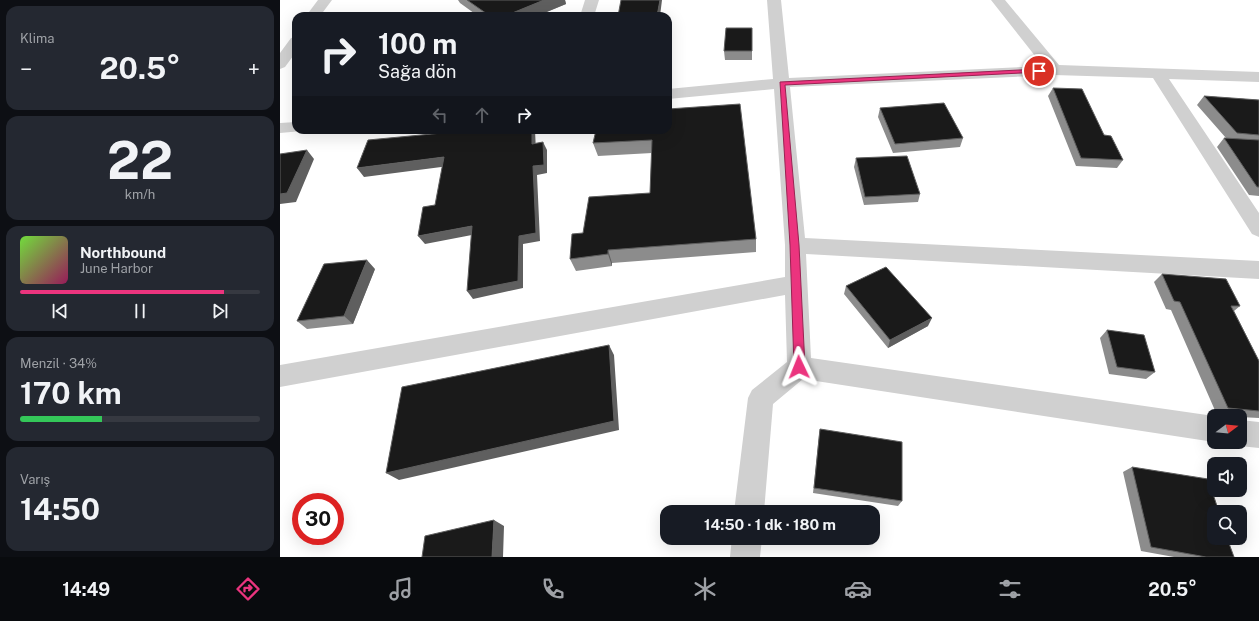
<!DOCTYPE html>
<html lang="tr">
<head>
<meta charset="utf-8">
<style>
	body { margin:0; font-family:"Public Sans",sans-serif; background:#242831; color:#f1f3f6; height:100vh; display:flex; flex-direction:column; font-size:15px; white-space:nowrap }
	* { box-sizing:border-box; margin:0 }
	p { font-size:13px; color:#9ea1a6 }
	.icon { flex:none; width:22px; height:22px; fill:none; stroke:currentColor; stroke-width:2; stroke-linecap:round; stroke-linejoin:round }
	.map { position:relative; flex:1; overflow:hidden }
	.drawer { display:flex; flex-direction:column; gap:6px; padding:6px; background:#0d0f14; width:280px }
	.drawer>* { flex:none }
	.guide { position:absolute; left:12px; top:12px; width:380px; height:122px; border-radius:12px; box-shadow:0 4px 16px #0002; background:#171b24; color:#f1f3f6; overflow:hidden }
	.needle { width:26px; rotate:74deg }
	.controls { position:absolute; left:927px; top:409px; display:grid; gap:8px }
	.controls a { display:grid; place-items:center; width:40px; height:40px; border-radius:8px; background:#171b24; box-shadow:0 4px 16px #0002; font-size:20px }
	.speed { position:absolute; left:12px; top:493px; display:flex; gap:8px; font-size:20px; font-weight:700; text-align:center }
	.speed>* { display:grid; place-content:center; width:52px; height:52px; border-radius:50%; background:#171b24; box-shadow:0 4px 16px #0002; line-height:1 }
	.speed .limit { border:6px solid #d22; background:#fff; color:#111 }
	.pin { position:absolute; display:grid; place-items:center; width:34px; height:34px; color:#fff; margin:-17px; border:2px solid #fff; border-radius:50%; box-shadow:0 1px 4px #0007 }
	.me { position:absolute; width:44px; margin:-22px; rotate:358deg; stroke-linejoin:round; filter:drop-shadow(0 0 3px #0008) }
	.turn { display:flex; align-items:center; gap:14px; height:84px; padding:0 20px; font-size:18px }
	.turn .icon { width:52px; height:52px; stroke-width:2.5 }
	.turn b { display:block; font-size:28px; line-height:34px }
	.lanes { display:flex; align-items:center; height:38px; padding:0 20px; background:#0003; justify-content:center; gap:20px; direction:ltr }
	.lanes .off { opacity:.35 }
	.big { font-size:30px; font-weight:700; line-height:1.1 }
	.drawer .card { flex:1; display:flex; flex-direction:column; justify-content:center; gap:6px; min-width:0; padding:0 14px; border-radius:12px; background:#242831 }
	.drawer .dial { align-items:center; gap:0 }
	.dial b { font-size:52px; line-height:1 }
	.song { display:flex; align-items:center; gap:12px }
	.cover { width:48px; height:48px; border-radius:6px; background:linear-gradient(135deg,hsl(100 70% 55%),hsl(330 70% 35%)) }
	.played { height:4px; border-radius:2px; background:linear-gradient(90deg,#eb347e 85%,#363941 85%) }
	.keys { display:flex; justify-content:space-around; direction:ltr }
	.heat { display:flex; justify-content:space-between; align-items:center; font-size:22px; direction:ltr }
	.charge { height:6px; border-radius:3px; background:linear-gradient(90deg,#34c759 34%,#363941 0) }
	.trip { position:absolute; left:380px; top:505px; width:220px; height:40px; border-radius:12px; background:#171b24; box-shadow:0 4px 16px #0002; font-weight:700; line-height:40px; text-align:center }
	.tabs { display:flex; height:64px; justify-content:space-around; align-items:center; background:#090b0e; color:#9ea1a6 }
	.tabs .icon { width:28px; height:28px }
	.tabs .active { color:#eb347e }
	.tabs b { font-size:18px; color:#f1f3f6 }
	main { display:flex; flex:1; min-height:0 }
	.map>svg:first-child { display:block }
</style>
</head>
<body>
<main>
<section class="drawer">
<div class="card"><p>Klima</p>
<div class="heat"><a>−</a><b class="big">20.5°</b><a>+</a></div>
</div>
<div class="card dial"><b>22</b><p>km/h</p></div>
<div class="card">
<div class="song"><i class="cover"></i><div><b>Northbound</b><p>June Harbor</p></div></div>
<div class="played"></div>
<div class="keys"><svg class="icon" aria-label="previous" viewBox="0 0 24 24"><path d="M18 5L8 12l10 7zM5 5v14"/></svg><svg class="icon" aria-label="pause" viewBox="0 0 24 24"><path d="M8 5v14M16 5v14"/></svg><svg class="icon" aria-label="next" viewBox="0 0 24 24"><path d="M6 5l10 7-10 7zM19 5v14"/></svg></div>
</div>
<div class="card"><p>Menzil · 34%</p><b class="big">170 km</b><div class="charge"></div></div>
<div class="card"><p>Varış</p><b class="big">14:50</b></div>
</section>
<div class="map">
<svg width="979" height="557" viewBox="0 0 979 557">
	<rect width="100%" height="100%" fill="#fff"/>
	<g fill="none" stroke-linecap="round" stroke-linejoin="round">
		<path fill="#d0d0d0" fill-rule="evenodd" d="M 38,0 L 52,0 L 40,16 L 26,16 Z
			M 305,0 L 319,0 L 314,16 L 300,16 Z
			M 487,0 L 501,0 L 509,78 L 763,66 L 711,0 L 725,0 L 779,65 L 979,72 L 979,82 L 889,79 L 979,213 L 979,237 L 972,234 L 873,78 L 774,75 L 510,87 L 525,238 L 979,261 L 979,279 L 526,254 L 531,358 L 934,416 L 934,442 L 523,379 L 493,404 L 484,512 L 454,512 L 468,398 L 472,390 L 507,362 L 505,295 L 0,387 L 0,365 L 505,277 L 505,245 L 494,89 L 388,99 L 388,89 L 493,79 Z
			M 16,37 L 16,52 L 5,67 L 0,69 L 0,53 L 11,38 Z
			M 16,122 L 16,130 L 22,131 L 0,133 L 0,123 Z
			M 960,420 L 979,422 L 979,448 L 960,446 L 951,442 L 960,442 Z
			M 452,538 L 482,538 L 480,557 L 450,557 Z"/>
	</g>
	<path fill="#8c8c8c" d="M 178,0 L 285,0 L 286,4 L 257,16 L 198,16 L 180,3 Z
		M 472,28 L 472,60 L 445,60 L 444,51 Z
		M 773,88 L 824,135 L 843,160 L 837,168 L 796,166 L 768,96 Z
		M 924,96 L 979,100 L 979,196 L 969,195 L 937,147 L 944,138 L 946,138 L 917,105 Z
		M 600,108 L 683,138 L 680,147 L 613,153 L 598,117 Z
		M 388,130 L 476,239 L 476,252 L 332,263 L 332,266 L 296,271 L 290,259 L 303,233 L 370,193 L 372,153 L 318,156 L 313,143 Z
		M 576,158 L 640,194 L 638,202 L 584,205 L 574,167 Z
		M 95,269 L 73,324 L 27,329 L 17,321 Z
		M 882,274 L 960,306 L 954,311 L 979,361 L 979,418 L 960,417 L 960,416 L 937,415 L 891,310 L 886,309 L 874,282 Z
		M 566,286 L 648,326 L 608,348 L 564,294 Z
		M 827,330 L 875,372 L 866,379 L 829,374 L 820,338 Z
		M 540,429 L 622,501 L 618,506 L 533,493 L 539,435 Z
		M 852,467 L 954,557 L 894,557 L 861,551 L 843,472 Z"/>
	<path fill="#5f5f5f" d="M 264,0 L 285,0 L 286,4 L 257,16 L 225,16 Z
		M 380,0 L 382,0 L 380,16 L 377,16 Z
		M 252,130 L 255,130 L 256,152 L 252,144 Z
		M 263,142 L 267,150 L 267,173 L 257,175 L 260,241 L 243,244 L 243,288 L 193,299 L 187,291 L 239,236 L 253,166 Z
		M 27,150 L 34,159 L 16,202 L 0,204 L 0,194 Z
		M 164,157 L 169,166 L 84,177 L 77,168 Z
		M 192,226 L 197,234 L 145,244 L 138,236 Z
		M 328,250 L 332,263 L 332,266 L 328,254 Z
		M 87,260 L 95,269 L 73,324 L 64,316 Z
		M 652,318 L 648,326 L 608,348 L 610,340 Z
		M 329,345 L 334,355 L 339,430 L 119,480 L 106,473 Z
		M 214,520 L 224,526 L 223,557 L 212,557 Z"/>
	<path fill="#1a1a1a" stroke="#5f5f5f" d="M 187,0 L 264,0 L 225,16 L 210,16 Z
		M 341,0 L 380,0 L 377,16 L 338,16 Z
		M 446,28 L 472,28 L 472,51 L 444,51 Z
		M 773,88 L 802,89 L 824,135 L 831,136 L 843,160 L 801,158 Z
		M 924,96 L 979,100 L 979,135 L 957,133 Z
		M 664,103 L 683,138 L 615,144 L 600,108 Z
		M 460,104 L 476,239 L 328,250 L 328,254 L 290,259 L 292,234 L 303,233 L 309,197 L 370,193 L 372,140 L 313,143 L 316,130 L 388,130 L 388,109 Z
		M 194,130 L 252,130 L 252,144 L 263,142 L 264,165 L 253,166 L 256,233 L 239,236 L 238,281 L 187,291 L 192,226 L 138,236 L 143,207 L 155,205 L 164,157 L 77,168 L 88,140 Z
		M 944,138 L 979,140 L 979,187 L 977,187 Z
		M 27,150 L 7,193 L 0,194 L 0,154 Z
		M 627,156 L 640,194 L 585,197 L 576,158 Z
		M 87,260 L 64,316 L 17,321 L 44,264 Z
		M 606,267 L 652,318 L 610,340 L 566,286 Z
		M 882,274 L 946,279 L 960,306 L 951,306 L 979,361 L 979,411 L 948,408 L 900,302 L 894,301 Z
		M 827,330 L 864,335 L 875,372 L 837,367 Z
		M 329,345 L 334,421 L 106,473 L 122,387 Z
		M 540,429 L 622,442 L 622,501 L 534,488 Z
		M 852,467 L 928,479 L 939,512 L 934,512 L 934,538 L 947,538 L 954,557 L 926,557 L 871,547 Z
		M 214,520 L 212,557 L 142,557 L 145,536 Z"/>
	<path fill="#eb347e" stroke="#992252" d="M 759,69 L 761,70 L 761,72 L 505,85 L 519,245 L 525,367 L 523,371 L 519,372 L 516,371 L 514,367 L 510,245 L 500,82 Z"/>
</svg>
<div class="controls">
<a><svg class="needle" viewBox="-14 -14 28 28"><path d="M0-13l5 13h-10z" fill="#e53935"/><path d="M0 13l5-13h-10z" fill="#9ea1a6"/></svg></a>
<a><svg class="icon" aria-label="sound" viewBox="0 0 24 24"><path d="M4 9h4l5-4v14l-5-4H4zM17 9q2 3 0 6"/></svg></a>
<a><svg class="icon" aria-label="search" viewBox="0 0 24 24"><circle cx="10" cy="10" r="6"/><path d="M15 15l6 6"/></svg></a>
</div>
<div class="speed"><div class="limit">30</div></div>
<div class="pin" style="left:759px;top:71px;background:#d93025"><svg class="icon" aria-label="arrive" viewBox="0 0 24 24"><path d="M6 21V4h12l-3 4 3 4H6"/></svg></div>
<svg class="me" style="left:519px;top:367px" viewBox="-20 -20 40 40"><path d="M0-17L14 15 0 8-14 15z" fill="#eb347e" stroke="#fff" stroke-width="4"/></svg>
<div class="trip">14:50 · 1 dk · 180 m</div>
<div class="guide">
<div class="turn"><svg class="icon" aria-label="right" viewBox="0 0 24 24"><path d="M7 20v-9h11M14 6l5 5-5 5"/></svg><div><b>100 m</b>Sağa dön</div></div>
<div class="lanes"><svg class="icon off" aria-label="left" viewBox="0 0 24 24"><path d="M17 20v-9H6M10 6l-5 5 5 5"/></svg><svg class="icon off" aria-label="ahead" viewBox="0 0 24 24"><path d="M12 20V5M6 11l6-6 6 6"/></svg><svg class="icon" aria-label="right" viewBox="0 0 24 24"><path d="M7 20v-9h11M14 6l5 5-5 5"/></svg></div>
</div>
</div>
</main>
<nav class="tabs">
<b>14:49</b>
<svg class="icon active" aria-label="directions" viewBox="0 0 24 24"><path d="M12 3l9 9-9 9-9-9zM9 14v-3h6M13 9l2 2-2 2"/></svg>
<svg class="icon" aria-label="music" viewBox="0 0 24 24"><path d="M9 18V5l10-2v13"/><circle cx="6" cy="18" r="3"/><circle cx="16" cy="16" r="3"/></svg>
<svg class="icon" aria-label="phone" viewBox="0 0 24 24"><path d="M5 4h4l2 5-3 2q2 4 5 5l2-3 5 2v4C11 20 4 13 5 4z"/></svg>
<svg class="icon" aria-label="climate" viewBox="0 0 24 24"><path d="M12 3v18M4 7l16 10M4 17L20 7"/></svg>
<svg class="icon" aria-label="car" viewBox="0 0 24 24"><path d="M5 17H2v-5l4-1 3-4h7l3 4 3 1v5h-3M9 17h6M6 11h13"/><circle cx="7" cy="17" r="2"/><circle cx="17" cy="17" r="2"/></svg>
<svg class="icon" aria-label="filters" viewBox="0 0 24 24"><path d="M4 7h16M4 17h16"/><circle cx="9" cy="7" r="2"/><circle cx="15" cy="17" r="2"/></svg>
<b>20.5°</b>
</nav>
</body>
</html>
